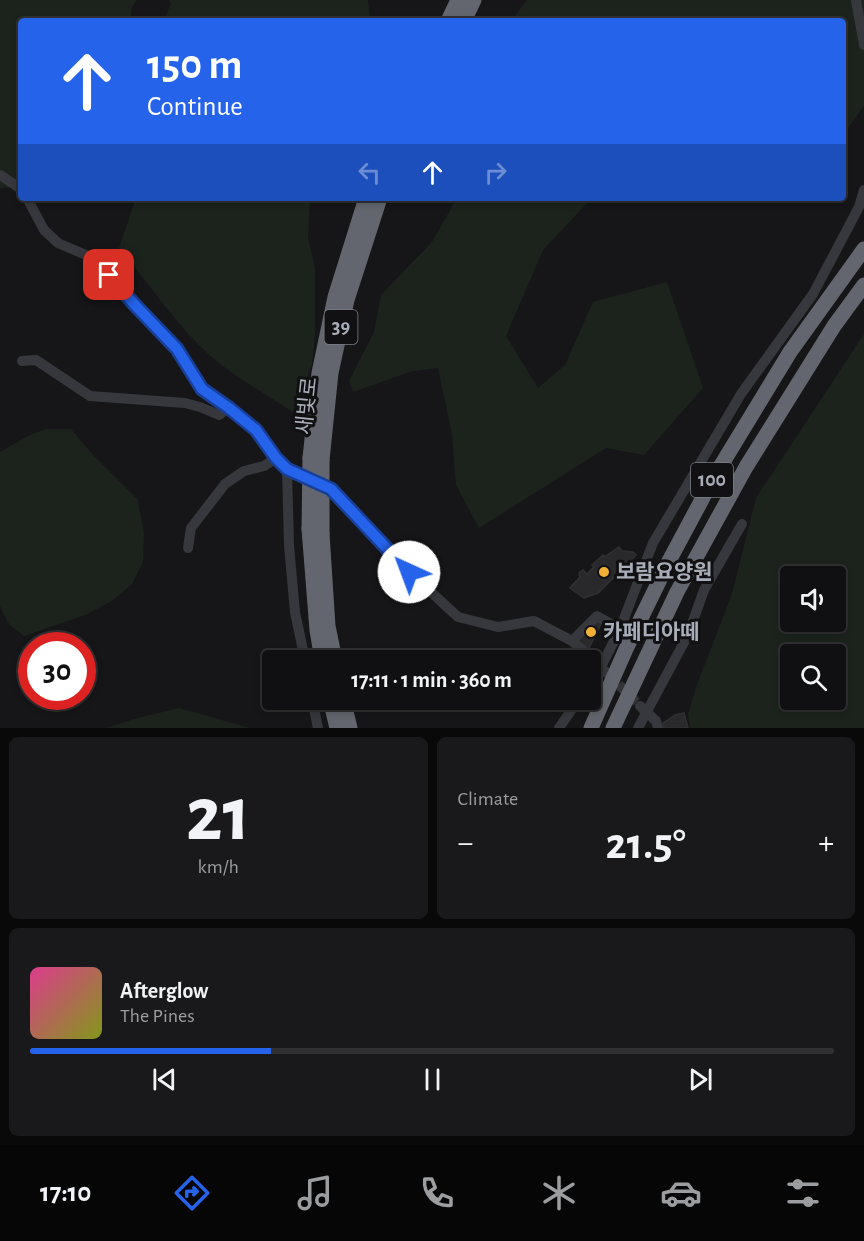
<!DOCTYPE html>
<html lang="en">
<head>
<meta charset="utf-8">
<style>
	body { margin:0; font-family:"Alegreya Sans","Noto Sans KR",sans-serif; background:#19191b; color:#f1f3f6; height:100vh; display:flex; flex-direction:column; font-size:22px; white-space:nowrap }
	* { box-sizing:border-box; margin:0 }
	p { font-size:20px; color:#9c9d9f }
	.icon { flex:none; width:33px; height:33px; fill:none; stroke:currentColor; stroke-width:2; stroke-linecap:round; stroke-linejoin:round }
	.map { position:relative; height:728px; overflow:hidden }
	.drawer { display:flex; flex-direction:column; gap:9px; padding:9px; background:#09090a; flex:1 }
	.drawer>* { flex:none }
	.hud { position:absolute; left:18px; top:18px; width:828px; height:183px; border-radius:6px; box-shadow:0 3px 9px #0003,0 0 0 2px #303032; background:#2563eb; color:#fff; overflow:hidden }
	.controls { position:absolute; left:780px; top:566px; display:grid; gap:12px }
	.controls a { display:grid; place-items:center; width:66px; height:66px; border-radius:6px; background:#101012; box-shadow:0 3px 9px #0003,0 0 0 2px #303032; font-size:30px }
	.speed { position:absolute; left:18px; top:632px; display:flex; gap:12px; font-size:30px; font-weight:700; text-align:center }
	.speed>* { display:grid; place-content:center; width:78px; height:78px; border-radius:50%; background:#101012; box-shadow:0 3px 9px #0003,0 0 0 2px #303032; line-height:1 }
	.speed .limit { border:9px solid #d22; background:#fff; color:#111 }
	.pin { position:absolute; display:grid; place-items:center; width:51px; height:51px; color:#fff; margin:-26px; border-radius:12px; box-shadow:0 3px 9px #0006 }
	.me { position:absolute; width:66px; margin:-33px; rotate:317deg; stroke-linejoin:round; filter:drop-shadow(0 0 4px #0008) }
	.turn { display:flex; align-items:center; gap:21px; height:126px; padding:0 30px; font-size:27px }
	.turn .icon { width:78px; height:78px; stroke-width:2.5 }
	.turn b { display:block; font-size:42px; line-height:51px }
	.lanes { display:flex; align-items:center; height:57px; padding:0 30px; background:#0003; justify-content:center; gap:30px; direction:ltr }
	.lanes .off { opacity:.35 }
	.big { font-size:45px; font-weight:700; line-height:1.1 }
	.drawer .tile { flex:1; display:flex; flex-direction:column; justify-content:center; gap:9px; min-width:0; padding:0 21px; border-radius:9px; background:#19191b }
	.drawer .dial { align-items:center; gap:0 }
	.dial b { font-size:78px; line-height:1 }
	.song { display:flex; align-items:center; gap:18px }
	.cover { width:72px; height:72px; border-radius:9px; background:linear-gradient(135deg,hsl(330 70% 55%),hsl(70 70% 35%)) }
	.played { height:6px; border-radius:3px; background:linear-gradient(90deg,#2563eb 30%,#303032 30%) }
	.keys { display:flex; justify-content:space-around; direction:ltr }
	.heat { display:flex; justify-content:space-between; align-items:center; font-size:33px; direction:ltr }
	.drawer .tiles { flex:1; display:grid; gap:9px; grid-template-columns:1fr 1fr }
	.tile:last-child { grid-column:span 2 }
	.trip { position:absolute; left:262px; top:650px; width:339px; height:60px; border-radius:6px; background:#101012; box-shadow:0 3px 9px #0003,0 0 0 2px #303032; font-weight:700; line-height:60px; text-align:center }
	.tab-bar { display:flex; height:96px; justify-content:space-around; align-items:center; background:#060607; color:#9c9d9f }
	.tab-bar .icon { width:42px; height:42px }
	.tab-bar .active { color:#2563eb }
	.tab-bar b { font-size:27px; color:#f1f3f6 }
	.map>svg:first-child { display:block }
</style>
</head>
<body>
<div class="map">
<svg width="864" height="728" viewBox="0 0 864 728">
	<rect width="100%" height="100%" fill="#161618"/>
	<path fill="#1c231d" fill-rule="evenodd" d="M 0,0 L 137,0 L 132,7 L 130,21 L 21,21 L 21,182 L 14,187 L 0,188 Z
		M 169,0 L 368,0 L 370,19 L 369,21 L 164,21 L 171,3 Z
		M 527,0 L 864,0 L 864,106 L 843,135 L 843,21 L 511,21 Z
		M 136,198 L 310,198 L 308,237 L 315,268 L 315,335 L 312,364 L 294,413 C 269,396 235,377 213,358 C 176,326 151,285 119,248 Z
		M 457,198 L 592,198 L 543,250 L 506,336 L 538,388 L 565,365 L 593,302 L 667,282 L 703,388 L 644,455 L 606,448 L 479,528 L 456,485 L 452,434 L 438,368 L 413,371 L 353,392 L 349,381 L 374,332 L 381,295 L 432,242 Z
		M 864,334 L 864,728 L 690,728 L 688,714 L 698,682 L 732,594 L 756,498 ZM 790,576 L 836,576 L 836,621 L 790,621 ZM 790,654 L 836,654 L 836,699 L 790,699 Z
		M 46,429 L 71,429 L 92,454 L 138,500 L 144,533 L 143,562 L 132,584 L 112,601 L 85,615 L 24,636 L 9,624 L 0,606 L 0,452 L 30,435 Z
		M 179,708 L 250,728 L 106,728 L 134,719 Z"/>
	<path fill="#29292c" stroke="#303034" stroke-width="1.5" d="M 619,547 L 622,551 L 633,552 L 636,555 L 598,593 L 584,598 L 570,588 L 580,577 L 579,573 L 583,570 L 587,574 L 594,567 L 592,565 L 603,555 L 604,557 Z
		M 596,620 L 601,624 L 589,648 L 576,640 Z
		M 684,713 L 688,728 L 664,728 L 663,723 L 675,715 Z"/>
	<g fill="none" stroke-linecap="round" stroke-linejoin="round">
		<path stroke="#333438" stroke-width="10" stroke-dasharray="10 5" stroke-linecap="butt" d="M 608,674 L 640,706"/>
		<path stroke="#37383d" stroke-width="10" d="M 856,0 L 864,45
			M 0,175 L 21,189
			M 27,198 L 44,230 L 58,243 L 93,258 L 133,304 L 177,349 L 202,389 L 229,408 L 256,431 L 276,458 L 287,469 L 331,489 L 409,572 L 458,617 L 498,627 L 534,621 L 572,641 L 607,673
			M 22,361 L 36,360 L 90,396 L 185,403 L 200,407 L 219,415 L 229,408
			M 287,469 L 289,546 L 295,612 L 305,660
			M 188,548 L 191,528 L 225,484 L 244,471 L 264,466 L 276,458
			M 572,641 L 597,616 L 620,629
			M 591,681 L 601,667 L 620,629 L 653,543 L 741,394 L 813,294 L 859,207 L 864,190
			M 312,699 L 318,728
			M 640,706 L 656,721 L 658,728
			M 559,728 L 579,699
			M 638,728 L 688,635 L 704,590 L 742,524"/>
		<path stroke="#63666e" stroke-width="15" d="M 448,21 L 458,0
			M 464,21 L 474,0
			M 310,458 L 319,373 L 335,297 L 366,198
			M 322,460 L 331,373 L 347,300 L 380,198
			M 309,529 L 317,630 L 322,660
			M 322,534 L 328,626 L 335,660
			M 330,699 L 337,728
			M 343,699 L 350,728
			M 591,728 L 626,649 L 669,561 L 714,477 L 790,352 L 864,249
			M 613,728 L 677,592 L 746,467 L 834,326 L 864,285"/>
		<path stroke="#63666e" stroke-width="15" d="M 309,529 L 310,458
			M 322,534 L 322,460"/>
	</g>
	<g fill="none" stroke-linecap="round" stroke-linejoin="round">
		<defs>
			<path id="route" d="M 109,275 L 134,304 L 177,349 L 202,389 L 229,408 L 256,430 L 276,458 L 287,469 L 331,489 L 409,572"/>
		</defs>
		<use href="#route" stroke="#184099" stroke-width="15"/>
		<use href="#route" stroke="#2563eb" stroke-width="10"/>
	</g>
	<g fill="#f2b134" stroke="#111113" stroke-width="2">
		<circle cx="604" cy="572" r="6"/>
		<circle cx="591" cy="632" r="6"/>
	</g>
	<g text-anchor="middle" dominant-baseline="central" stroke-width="6" stroke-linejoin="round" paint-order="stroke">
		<g fill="#111113" stroke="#7b7e86" stroke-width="1.5">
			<rect x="324.5" y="310" width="33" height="34" rx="4.5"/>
			<rect x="691" y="463" width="42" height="34" rx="4.5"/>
		</g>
		<g font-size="20" font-weight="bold" fill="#a8adb8">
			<text x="341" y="327">39</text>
			<text x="712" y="480">100</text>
		</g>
		<g font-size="21" fill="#a8adb8" stroke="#111113">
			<text transform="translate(307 406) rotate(-84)">새빛로</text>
		</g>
		<g font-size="21" font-weight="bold" fill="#a8adb8" stroke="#111113" text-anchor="start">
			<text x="616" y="572">보람요양원</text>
			<text x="603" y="632">카페디아떼</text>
		</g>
	</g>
</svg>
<div class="controls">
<a><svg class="icon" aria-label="sound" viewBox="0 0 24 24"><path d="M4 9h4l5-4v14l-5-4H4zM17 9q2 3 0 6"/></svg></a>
<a><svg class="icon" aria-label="search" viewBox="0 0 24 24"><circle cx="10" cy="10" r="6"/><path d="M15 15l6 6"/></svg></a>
</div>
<div class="speed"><div class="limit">30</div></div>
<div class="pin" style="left:109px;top:275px;background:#d93025"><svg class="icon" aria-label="arrive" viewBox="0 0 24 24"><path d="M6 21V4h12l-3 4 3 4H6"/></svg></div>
<svg class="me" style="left:409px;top:572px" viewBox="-20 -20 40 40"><circle r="19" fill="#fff"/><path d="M0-13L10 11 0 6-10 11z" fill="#2563eb"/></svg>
<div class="trip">17:11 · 1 min · 360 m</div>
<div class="hud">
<div class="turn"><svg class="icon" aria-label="ahead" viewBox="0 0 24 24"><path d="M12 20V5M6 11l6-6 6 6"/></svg><div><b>150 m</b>Continue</div></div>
<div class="lanes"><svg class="icon off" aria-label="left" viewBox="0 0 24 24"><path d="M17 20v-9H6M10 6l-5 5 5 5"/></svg><svg class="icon" aria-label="ahead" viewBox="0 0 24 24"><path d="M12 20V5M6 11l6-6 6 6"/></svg><svg class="icon off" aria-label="right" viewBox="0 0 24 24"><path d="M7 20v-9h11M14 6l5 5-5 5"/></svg></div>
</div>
</div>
<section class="drawer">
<div class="tiles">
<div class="tile dial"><b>21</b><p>km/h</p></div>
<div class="tile"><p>Climate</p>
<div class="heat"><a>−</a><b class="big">21.5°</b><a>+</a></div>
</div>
<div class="tile">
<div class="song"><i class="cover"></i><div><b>Afterglow</b><p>The Pines</p></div></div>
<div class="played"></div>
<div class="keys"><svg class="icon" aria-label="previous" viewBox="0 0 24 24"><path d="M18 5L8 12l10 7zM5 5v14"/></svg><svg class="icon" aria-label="pause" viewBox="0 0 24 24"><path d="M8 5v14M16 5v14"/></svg><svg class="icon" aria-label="next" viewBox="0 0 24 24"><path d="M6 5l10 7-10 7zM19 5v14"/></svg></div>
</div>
</div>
</section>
<nav class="tab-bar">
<b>17:10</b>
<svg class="icon active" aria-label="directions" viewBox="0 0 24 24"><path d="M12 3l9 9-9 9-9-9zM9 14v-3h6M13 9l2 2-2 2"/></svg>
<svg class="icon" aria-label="music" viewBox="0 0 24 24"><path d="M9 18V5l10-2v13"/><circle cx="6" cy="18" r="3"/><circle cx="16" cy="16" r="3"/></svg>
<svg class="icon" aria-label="phone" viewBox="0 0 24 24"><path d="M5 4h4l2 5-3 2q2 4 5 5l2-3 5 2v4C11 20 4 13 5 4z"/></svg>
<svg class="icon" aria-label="climate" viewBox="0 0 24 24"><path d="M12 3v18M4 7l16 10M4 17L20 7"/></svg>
<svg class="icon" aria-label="car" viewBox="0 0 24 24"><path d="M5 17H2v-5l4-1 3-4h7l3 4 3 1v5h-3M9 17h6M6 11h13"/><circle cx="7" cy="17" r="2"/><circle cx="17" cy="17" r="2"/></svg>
<svg class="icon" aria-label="filters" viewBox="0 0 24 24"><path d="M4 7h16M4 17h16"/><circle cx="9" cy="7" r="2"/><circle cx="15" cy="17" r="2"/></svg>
</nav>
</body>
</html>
